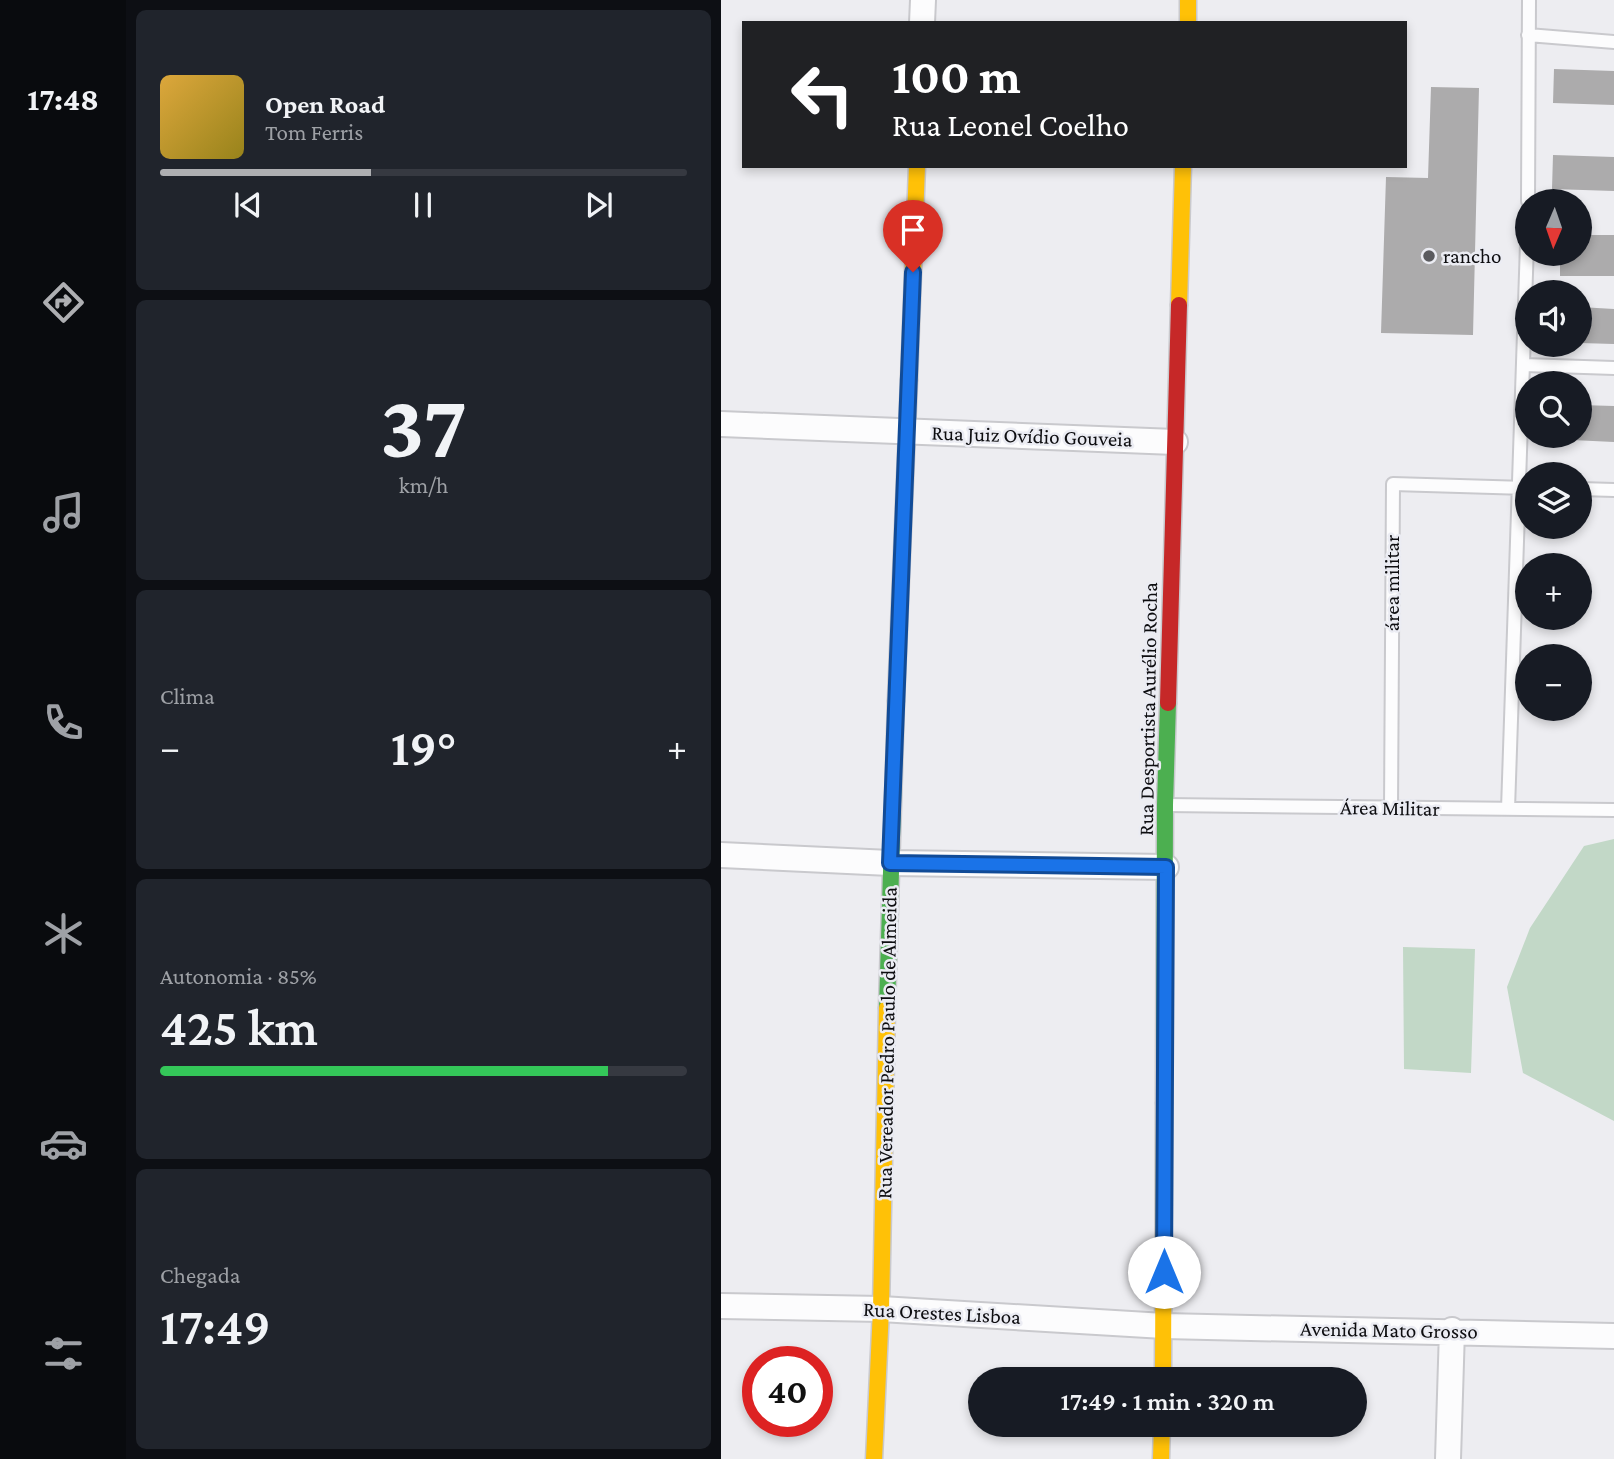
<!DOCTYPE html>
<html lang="pt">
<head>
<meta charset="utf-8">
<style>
	body { margin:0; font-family:"Crimson Pro",serif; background:#20242c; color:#f1f3f6; height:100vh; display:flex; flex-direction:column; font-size:26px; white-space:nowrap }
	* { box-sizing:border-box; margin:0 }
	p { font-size:23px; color:#9ea1a6 }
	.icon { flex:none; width:38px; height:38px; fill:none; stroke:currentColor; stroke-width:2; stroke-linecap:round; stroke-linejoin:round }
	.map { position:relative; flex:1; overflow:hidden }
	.side { display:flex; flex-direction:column; gap:10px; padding:10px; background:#0d0f14; width:595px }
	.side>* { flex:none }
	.banner { position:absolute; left:21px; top:21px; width:665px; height:147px; border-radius:0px; box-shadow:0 4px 10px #0003; background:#202124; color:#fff; overflow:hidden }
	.needle { width:46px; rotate:182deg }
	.fabs { position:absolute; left:794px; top:189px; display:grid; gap:14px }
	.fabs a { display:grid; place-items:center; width:77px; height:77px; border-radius:50%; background:#171b24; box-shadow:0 4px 10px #0003; font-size:35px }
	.speed { position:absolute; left:21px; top:1346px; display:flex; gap:14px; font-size:35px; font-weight:700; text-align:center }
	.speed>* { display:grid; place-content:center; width:91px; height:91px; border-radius:50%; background:#171b24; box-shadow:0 4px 10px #0003; line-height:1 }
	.speed .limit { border:10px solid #d22; background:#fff; color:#111 }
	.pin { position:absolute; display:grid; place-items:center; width:60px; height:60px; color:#fff; margin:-72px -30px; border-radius:50% 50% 50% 0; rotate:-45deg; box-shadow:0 0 7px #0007 }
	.pin .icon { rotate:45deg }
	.me { position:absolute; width:77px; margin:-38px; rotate:0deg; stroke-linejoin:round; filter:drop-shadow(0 0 5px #0008) }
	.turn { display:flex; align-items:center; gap:24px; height:147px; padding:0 35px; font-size:32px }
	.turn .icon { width:91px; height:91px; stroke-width:2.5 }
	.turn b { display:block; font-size:49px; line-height:60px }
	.big { font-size:52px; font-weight:600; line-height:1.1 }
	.side .widget { flex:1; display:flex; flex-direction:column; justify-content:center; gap:10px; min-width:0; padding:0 24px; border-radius:10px; background:#20242c }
	.side .dial { align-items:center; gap:0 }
	.dial b { font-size:91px; line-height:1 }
	.song { display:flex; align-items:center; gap:21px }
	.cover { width:84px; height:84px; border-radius:10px; background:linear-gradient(135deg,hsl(40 70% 55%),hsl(50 70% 35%)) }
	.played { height:7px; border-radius:4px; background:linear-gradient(90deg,#aeafb2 40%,#363941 40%) }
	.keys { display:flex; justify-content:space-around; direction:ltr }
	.heat { display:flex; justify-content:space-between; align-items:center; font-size:38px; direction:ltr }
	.charge { height:10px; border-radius:5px; background:linear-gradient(90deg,#34c759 85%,#363941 0) }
	.trip { position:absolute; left:247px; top:1367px; width:399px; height:70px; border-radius:35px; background:#171b24; box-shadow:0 4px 10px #0003; font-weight:600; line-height:70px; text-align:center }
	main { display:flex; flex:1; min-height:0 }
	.dock { display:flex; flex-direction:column; width:126px; justify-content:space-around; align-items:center; background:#090b0e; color:#9ea1a6 }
	.dock .icon { width:49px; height:49px }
	.dock .current { color:#aeafb2 }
	.dock b { font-size:32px; color:#f1f3f6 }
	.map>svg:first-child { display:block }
</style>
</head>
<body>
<main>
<nav class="dock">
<b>17:48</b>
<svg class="icon current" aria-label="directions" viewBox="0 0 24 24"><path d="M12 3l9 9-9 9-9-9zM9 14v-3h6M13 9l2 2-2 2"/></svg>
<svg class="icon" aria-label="music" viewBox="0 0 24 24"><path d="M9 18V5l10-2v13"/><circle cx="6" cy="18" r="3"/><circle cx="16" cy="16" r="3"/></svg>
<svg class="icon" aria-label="phone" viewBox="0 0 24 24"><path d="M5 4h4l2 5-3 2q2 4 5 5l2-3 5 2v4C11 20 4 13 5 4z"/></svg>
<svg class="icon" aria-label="climate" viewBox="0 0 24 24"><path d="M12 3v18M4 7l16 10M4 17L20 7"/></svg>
<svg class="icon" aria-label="car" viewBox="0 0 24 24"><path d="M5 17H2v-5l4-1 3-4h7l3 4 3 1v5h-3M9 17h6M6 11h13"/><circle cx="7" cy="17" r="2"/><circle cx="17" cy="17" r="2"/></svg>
<svg class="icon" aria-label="filters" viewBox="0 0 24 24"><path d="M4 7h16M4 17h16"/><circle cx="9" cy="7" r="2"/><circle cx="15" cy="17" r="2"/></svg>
</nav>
<section class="side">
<div class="widget">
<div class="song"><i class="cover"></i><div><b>Open Road</b><p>Tom Ferris</p></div></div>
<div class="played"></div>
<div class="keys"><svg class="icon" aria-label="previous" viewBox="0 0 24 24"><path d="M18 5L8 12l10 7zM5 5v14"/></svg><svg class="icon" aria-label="pause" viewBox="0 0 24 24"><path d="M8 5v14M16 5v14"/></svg><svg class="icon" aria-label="next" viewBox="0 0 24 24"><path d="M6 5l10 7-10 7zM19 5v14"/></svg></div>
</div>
<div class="widget dial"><b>37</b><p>km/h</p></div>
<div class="widget"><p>Clima</p>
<div class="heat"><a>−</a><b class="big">19°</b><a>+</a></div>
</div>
<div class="widget"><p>Autonomia · 85%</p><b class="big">425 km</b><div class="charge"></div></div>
<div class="widget"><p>Chegada</p><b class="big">17:49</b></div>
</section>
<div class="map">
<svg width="893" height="1459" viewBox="0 0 893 1459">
	<rect width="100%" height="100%" fill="#ededf1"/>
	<path fill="#c2d8c7" d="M 893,839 L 893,1121 L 802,1073 L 786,987 L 809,928 L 863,846 Z
		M 682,947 L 754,949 L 750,1073 L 683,1069 Z"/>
	<path fill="#acabac" d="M 833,69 L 893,71 L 893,105 L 832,103 Z
		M 710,87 L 758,88 L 752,335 L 660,333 L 665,177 L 707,178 Z
		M 832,155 L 893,157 L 893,191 L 831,189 Z
		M 859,235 L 893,235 L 893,276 L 839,276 L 839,254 L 859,254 Z
		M 859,307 L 893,309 L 893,344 L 859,343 Z
		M 859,405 L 893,406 L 893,442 L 830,439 L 830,436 L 859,436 Z"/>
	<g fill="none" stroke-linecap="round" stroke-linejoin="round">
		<defs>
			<path id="lane" d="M 807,35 L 893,42
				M 807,201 L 808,0
				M 802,365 L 893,368
				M 859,489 L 893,490
				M 445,805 L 893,810
				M 670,808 L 672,484 L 806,488
				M 787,809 L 807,214"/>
			<path id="street" d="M 201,23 L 202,0
				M 0,424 L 454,442
				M 0,855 L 169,863 L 445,867
				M 0,1306 L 160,1309 L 443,1326 L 893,1336
				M 727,1459 L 731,1330"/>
			<path id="fast" d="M 166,1008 L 175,701
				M 443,1103 L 444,805 L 447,703"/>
			<path id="slow" d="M 467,0 L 467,23
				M 458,305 L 462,166
				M 188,380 L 196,166
				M 442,1379 L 443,1103
				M 153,1459 L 160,1309 L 166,1008
				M 440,1459 L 441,1424"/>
			<path id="jam" d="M 175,701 L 188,380
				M 447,703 L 458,305"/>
		</defs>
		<use href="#lane" stroke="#c9c9cd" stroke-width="16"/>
		<use href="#street" stroke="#c9c9cd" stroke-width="28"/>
		<use href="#fast" stroke="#c9c9cd" stroke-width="19"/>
		<use href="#slow" stroke="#c9c9cd" stroke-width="19"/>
		<use href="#jam" stroke="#c9c9cd" stroke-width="19"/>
		<use href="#lane" stroke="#fcfcfd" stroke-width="12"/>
		<use href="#street" stroke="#fcfcfd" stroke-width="24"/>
		<use href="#fast" stroke="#4caf50" stroke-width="16"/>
		<use href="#slow" stroke="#ffc107" stroke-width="16"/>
		<use href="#jam" stroke="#c62828" stroke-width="16"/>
	</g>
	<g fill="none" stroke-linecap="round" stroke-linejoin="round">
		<defs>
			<path id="route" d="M 192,272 L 169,863 L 445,867 L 443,1272"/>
		</defs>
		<use href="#route" stroke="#114b97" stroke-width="18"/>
		<use href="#route" stroke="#1a73e8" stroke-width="12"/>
	</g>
	<circle fill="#5b5b5f" stroke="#ebecf3" stroke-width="2.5" cx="708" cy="256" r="7"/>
	<g text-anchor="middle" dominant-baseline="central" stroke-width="5" stroke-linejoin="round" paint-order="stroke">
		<g font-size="21" fill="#0d0d10" stroke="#ebecf3" text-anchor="start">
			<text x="722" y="256">rancho</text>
		</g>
		<g font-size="21" fill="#0d0d10" stroke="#ebecf3">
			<text transform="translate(311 436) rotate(2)">Rua Juiz Ovídio Gouveia</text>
			<text transform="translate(671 583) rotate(-90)">área militar</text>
			<text transform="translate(427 709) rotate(-89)">Rua Desportista Aurélio Rocha</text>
			<text transform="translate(669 808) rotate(1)">Área Militar</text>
			<text transform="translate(166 1043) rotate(-89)">Rua Vereador Pedro Paulo de Almeida</text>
			<text transform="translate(221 1313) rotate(3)">Rua Orestes Lisboa</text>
			<text transform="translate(668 1330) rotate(1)">Avenida Mato Grosso</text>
		</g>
	</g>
</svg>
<div class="fabs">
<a><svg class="needle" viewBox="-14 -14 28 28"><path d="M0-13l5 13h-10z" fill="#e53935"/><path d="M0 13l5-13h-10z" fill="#9ea1a6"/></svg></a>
<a><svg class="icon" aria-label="sound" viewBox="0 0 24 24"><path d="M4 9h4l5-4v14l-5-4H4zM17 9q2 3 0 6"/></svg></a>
<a><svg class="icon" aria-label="search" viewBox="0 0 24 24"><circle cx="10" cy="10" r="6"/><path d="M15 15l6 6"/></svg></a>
<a><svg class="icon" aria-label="layers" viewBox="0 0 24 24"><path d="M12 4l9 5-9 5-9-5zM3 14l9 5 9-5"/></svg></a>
<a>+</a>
<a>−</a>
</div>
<div class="speed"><div class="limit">40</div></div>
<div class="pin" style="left:192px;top:272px;background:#d93025"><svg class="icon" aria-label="arrive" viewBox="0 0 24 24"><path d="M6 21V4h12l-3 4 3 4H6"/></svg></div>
<svg class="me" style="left:443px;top:1272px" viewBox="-20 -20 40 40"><circle r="19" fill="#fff"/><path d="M0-13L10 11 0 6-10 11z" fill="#1a73e8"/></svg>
<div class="trip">17:49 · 1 min · 320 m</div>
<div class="banner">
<div class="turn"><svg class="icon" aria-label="left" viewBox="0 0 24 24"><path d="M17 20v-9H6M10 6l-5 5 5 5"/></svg><div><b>100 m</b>Rua Leonel Coelho</div></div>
</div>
</div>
</main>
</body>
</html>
